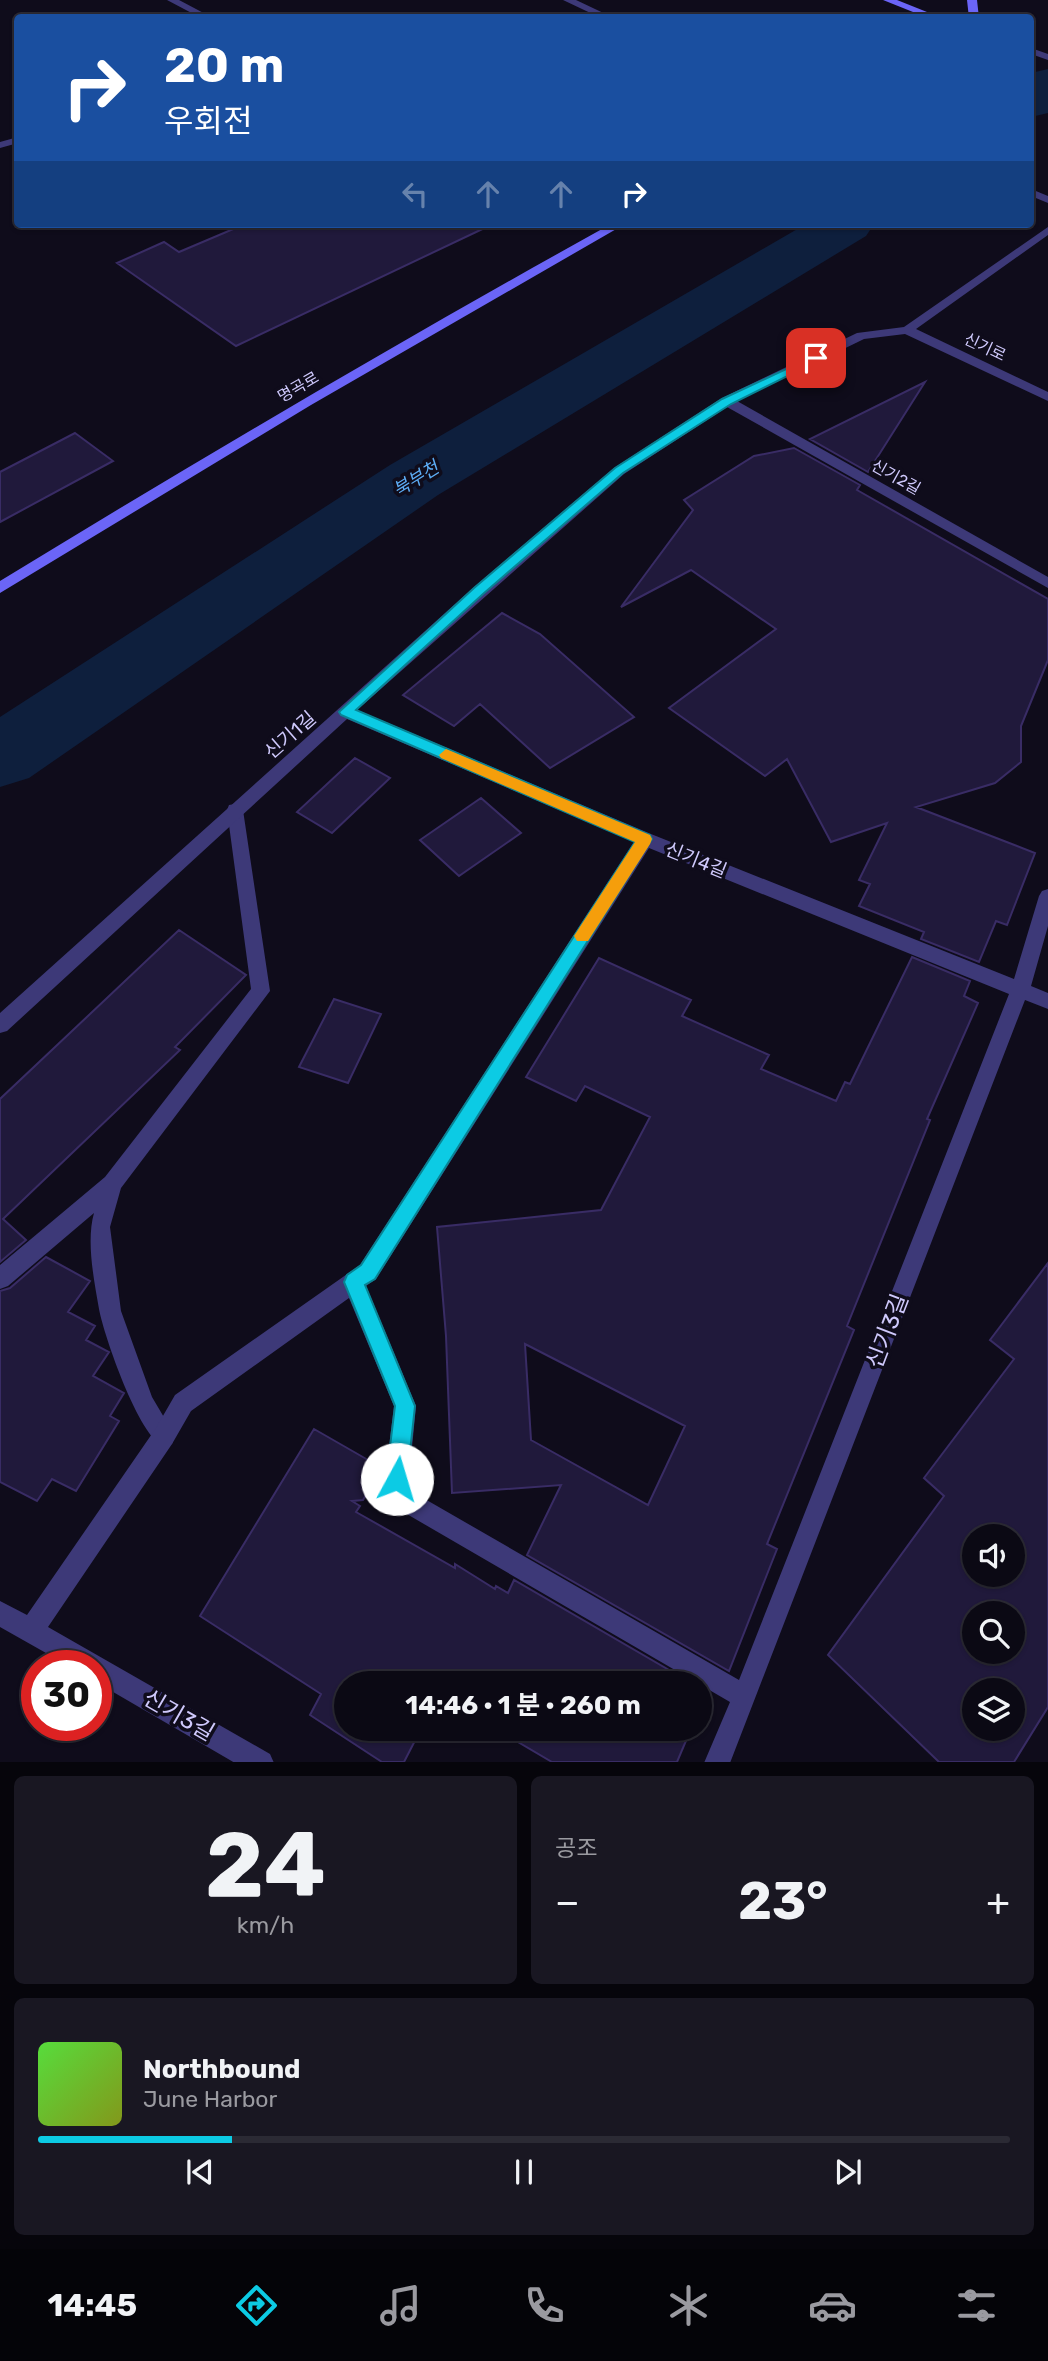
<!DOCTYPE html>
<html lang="ko">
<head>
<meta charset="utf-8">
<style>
	body { margin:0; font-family:Rubik,"Noto Sans KR",sans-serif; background:#191722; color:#f1f3f6; height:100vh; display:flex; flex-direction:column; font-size:26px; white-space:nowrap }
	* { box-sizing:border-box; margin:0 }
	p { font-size:23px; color:#9a9aa0 }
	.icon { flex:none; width:38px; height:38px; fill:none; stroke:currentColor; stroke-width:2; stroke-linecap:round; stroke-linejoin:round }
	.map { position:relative; height:1762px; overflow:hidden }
	.drawer { display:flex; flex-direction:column; gap:14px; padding:14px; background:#06050b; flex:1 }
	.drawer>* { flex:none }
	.banner { position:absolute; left:14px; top:14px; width:1020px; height:214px; border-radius:7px; box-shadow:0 2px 5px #0004,0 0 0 2px #2b2a34; background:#1a4fa0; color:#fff; overflow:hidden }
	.controls { position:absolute; left:962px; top:1524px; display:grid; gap:14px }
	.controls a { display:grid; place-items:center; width:63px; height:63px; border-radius:50%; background:#0b0914; box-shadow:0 2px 5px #0004,0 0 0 2px #2b2a34; font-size:35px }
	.speed { position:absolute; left:21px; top:1650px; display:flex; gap:14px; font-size:35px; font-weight:700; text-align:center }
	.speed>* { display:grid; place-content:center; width:91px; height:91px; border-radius:50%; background:#0b0914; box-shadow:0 2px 5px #0004,0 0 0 2px #2b2a34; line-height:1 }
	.speed .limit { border:10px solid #d22; background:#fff; color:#111 }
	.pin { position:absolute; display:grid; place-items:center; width:60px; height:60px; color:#fff; margin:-30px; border-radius:14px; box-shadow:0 4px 10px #0006 }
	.me { position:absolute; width:77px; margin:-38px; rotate:6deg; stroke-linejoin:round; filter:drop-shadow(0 0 5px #0008) }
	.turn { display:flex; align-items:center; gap:24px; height:147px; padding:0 35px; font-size:32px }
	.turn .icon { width:91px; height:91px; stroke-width:2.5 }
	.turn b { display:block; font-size:49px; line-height:60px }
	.lanes { display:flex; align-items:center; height:66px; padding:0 35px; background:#0003; justify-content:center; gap:35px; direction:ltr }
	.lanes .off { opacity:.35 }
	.big { font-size:52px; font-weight:700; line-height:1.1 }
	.drawer .widget { flex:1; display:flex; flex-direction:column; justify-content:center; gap:10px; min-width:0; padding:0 24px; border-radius:10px; background:#191722 }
	.drawer .dial { align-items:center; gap:0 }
	.dial b { font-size:91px; line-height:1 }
	.song { display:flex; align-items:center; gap:21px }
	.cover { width:84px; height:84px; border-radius:10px; background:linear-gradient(135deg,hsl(110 70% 55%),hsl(70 70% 35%)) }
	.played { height:7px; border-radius:4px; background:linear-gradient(90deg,#0ccbe4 20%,#2b2a34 20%) }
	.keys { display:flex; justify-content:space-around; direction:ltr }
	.heat { display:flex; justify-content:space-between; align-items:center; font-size:38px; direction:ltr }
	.drawer .tiles { flex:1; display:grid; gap:14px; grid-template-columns:1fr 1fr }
	.widget:last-child { grid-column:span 2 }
	.trip { position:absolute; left:334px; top:1671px; width:378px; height:70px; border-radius:35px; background:#0b0914; box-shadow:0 2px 5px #0004,0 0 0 2px #2b2a34; font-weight:700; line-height:70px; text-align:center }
	.tabs { display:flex; height:112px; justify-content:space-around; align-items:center; background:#040408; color:#9a9aa0 }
	.tabs .icon { width:49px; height:49px }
	.tabs .current { color:#0ccbe4 }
	.tabs b { font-size:32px; color:#f1f3f6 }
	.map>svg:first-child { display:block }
</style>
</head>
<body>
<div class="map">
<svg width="1048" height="1763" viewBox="0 0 1048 1763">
	<rect width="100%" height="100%" fill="#0f0c1b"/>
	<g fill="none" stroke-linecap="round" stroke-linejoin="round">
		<path fill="#0e1f3d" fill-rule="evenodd" d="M 1048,69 L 1048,113 L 1031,117 L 1031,73 Z
			M 806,224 L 874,224 L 866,236 L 438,495 L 29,778 L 0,787 L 0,717 L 390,465 Z"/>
	</g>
	<path fill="#20193b" stroke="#392c65" stroke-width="2" fill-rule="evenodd" d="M 245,224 L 493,224 L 236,346 L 117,263 L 164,242 L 179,252 Z
		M 925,382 L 868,472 L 810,439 Z
		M 75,433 L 113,461 L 0,522 L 0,472 Z
		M 794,448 L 860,485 L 857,490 L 1048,599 L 1048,660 L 1021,726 L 1021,762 L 995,783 L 916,807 L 1035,853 L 1007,925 L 996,921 L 979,962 L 921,939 L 924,932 L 859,906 L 870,884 L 859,880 L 887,823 L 831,842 L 787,759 L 765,776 L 669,708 L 776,629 L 691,570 L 621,607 L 693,510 L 684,500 L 754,456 Z
		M 502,613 L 540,634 L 634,717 L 550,768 L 480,704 L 454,726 L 403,695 Z
		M 355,758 L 390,778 L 332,833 L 297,812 Z
		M 481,798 L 521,833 L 459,876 L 420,840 Z
		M 179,930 L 246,975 L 175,1047 L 180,1050 L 3,1219 L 26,1240 L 0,1262 L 0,1099 Z
		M 912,957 L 970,981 L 964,996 L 978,1003 L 927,1119 L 930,1120 L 847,1326 L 854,1330 L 767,1544 L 777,1549 L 729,1671 L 527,1555 L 561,1485 L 452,1493 L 446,1336 L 437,1227 L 601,1210 L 650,1117 L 585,1086 L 576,1101 L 526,1077 L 599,958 L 691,1000 L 682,1016 L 769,1055 L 761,1069 L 836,1101 L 845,1082 L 850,1084 ZM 525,1344 L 685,1426 L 648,1505 L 531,1440 Z
		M 334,999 L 381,1014 L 348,1083 L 299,1067 Z
		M 46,1257 L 90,1281 L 68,1312 L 95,1326 L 86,1340 L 109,1352 L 93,1376 L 124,1393 L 110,1416 L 119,1421 L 76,1491 L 52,1479 L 37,1501 L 0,1482 L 0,1291 L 10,1288 Z
		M 1048,1263 L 1048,1707 L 1014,1762 L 939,1762 L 828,1655 L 944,1496 L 924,1478 L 1014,1359 L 990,1340 ZM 975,1536 L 1013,1536 L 1013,1575 L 975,1575 ZM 975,1614 L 1013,1614 L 1013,1652 L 975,1652 ZM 975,1690 L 1013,1690 L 1013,1729 L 975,1729 Z
		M 314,1429 L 382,1468 L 363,1500 L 352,1501 L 360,1506 L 356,1512 L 455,1568 L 455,1564 L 495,1589 L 496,1586 L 508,1593 L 514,1580 L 693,1684 L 346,1684 L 346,1729 L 421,1729 L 404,1762 L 382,1762 L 310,1715 L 321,1694 L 200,1616 Z
		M 496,1729 L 691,1729 L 677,1762 L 552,1762 Z"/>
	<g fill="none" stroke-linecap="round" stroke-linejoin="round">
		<path fill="#3d3978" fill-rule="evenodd" d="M 235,804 L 241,805 L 243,810 L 270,991 L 121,1188 L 110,1227 L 121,1311 L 152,1397 L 175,1436 L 172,1444 L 164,1447 C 139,1437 104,1336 99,1309 C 94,1280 86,1241 94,1213 L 8,1286 L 0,1289 L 0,1265 L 105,1177 L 251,989 L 227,810 L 229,805 Z"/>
		<path fill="#3d3978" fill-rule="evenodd" d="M 563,0 L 576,0 L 614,18 L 601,18 Z
			M 18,137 L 18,143 L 0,148 L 0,142 Z
			M 1031,189 L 1048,196 L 1048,203 L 1031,196 Z
			M 1048,227 L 1048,235 L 916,329 L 1048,392 L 1048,401 L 905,334 L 864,339 L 737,401 L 1048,577 L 1048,588 L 727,407 L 624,474 L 357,710 L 651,834 L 1014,979 L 1039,896 L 1042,891 L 1048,889 L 1048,926 L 1031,986 L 1048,993 L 1048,1009 L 1025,1000 L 730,1763 L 704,1763 L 730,1702 L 393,1506 L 385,1479 L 394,1406 L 349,1298 L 191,1411 L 172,1444 L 48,1627 L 270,1754 L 274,1763 L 235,1763 L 96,1682 L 96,1666 L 69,1666 L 0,1627 L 0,1601 L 27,1615 L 156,1428 L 175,1395 L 360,1265 L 634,842 L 347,719 L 7,1031 L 0,1033 L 0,1013 L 474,587 L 614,468 L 722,398 L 857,333 L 904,327 ZM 649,848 L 1009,994 L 739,1680 L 411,1491 L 409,1479 L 416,1406 L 366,1286 L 376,1279 Z"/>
		<path fill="#3d3978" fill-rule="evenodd" d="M 167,0 L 179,0 L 213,18 L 201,18 Z
			M 1031,48 L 1048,54 L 1048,60 L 1031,54 Z"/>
		<path fill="#6b65f7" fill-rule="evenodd" d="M 883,0 L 897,0 L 942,18 L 928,18 Z
			M 967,0 L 977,0 L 979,18 L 969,18 Z
			M 611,224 L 625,224 L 311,405 L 0,593 L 0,581 C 201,458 404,339 611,224 Z"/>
	</g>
	<path fill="#0ccbe4" stroke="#088494" stroke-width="2" d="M 816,355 L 820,356 L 820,360 L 731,404 L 623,473 L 483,594 L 356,710 L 650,835 L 652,839 L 375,1279 L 365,1285 L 415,1406 L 407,1479 L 404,1486 L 397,1489 L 389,1486 L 386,1479 L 395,1406 L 344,1282 L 347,1275 L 361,1265 L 635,842 L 341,715 L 339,712 L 474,588 L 615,468 L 722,399 Z"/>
	<path fill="#f59e0b" d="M 446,749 L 650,835 L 652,839 L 650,844 L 588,941 L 577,941 L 574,936 L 635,842 L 441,758 L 439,755 Z"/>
	<g text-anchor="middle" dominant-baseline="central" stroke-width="7" stroke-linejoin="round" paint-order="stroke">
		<g font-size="16" fill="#cfc9fc" stroke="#0f0c1b">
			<text transform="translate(985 347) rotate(25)">신기로</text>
			<text transform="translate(298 387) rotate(-30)">명곡로</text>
			<text transform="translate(896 477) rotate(29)">신기2길</text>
		</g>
		<g font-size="18" font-style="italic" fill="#5dadf6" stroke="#0f0c1b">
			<text transform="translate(416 479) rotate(-32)">북부천</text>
		</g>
		<g font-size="19" fill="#cfc9fc" stroke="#0f0c1b">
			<text transform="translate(290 735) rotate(-41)">신기1길</text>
			<text transform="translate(696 860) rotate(22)">신기4길</text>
		</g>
		<g font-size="23" fill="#cfc9fc" stroke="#0f0c1b">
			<text transform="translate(887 1331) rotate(-69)">신기3길</text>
			<text transform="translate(179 1715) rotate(30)">신기3길</text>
		</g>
	</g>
</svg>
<div class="controls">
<a><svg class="icon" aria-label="sound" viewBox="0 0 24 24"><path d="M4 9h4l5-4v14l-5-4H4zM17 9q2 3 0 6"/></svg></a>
<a><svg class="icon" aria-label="search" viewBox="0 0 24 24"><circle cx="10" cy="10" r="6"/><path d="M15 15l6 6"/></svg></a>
<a><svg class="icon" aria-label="layers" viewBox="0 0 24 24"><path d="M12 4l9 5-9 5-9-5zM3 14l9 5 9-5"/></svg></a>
</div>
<div class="speed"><div class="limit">30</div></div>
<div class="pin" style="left:816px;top:358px;background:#d93025"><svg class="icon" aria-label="arrive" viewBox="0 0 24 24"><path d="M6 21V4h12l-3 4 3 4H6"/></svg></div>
<svg class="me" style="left:397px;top:1479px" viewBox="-20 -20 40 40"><circle r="19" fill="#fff"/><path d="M0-13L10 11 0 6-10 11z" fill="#0ccbe4"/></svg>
<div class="trip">14:46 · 1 분 · 260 m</div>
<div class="banner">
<div class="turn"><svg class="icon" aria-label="right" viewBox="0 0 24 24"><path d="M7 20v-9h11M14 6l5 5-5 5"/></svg><div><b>20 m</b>우회전</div></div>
<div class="lanes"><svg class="icon off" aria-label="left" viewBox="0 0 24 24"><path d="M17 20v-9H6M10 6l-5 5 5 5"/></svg><svg class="icon off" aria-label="ahead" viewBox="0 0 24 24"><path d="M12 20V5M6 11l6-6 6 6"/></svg><svg class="icon off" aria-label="ahead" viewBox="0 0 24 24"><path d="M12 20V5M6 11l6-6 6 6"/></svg><svg class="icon" aria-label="right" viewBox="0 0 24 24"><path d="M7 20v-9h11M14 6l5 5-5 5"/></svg></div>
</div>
</div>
<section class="drawer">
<div class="tiles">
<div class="widget dial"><b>24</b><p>km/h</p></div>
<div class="widget"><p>공조</p>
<div class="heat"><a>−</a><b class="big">23°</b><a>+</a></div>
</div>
<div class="widget">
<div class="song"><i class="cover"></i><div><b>Northbound</b><p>June Harbor</p></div></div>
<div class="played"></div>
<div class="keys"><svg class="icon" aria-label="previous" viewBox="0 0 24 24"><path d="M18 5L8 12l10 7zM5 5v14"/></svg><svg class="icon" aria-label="pause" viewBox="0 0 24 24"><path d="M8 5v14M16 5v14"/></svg><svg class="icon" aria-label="next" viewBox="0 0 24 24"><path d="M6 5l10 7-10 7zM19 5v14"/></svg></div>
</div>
</div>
</section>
<nav class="tabs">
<b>14:45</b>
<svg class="icon current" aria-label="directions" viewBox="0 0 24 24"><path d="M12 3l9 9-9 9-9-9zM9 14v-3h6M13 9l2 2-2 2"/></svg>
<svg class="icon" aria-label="music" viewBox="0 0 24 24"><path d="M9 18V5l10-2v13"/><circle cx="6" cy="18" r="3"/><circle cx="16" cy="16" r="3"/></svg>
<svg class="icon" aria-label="phone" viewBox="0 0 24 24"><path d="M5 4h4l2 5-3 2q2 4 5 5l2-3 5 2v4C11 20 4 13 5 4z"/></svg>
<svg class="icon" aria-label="climate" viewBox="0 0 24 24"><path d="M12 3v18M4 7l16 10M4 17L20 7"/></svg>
<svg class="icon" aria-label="car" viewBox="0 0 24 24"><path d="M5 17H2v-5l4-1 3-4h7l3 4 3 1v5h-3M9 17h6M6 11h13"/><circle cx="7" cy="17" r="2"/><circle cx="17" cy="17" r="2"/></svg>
<svg class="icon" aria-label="filters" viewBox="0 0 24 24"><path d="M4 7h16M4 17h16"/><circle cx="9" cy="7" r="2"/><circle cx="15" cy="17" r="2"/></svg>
</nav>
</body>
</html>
